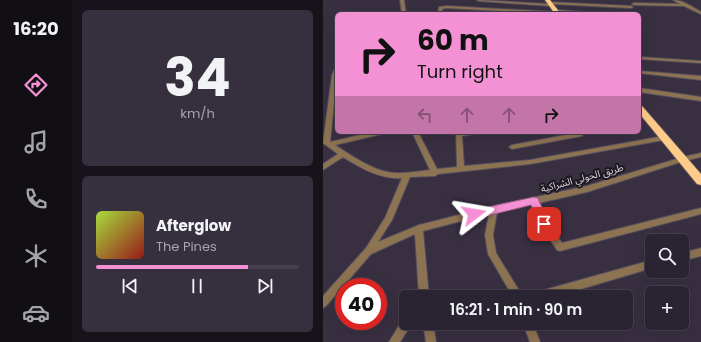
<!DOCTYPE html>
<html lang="en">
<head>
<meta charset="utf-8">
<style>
	body { margin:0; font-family:Poppins,"Noto Sans Arabic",sans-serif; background:#362f3d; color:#f1f3f6; height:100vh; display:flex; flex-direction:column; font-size:15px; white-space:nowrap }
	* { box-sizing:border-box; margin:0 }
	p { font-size:13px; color:#a5a4ab }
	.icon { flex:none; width:22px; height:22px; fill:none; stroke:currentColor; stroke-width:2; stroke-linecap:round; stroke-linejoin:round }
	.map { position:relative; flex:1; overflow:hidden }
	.side { display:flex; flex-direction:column; gap:10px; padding:10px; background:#17131b; width:251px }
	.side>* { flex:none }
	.guide { position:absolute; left:12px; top:12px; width:306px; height:122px; border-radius:6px; box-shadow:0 4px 16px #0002,0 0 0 1px #46404d; background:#f491d4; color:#111; overflow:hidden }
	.tools { position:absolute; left:322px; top:234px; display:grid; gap:8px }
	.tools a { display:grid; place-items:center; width:44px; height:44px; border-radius:6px; background:#2a2331; box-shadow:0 4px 16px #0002,0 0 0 1px #46404d; font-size:20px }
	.speed { position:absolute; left:12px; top:278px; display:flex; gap:8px; font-size:20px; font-weight:700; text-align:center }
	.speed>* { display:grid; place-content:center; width:52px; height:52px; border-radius:50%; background:#2a2331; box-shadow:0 4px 16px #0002,0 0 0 1px #46404d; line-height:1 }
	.speed .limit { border:6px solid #d22; background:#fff; color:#111 }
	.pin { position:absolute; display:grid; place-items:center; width:34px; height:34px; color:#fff; margin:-17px; border-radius:8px; box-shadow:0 2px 6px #0006 }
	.me { position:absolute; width:44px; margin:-22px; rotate:76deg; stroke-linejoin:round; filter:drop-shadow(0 0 3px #0008) }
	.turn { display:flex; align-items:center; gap:14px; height:84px; padding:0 16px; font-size:18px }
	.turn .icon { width:52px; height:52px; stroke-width:2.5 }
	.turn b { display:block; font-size:28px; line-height:34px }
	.lanes { display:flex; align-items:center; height:38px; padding:0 16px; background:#0003; justify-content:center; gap:20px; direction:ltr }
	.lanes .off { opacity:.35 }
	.side .widget { flex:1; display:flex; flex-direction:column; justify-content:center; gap:6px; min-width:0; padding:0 14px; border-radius:6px; background:#362f3d }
	.side .dial { align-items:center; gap:0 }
	.dial b { font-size:52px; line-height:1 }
	.song { display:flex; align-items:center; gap:12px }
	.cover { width:48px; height:48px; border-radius:6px; background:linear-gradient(135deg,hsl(80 70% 55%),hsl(0 70% 35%)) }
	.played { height:4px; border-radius:2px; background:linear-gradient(90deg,#f491d4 75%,#46404d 75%) }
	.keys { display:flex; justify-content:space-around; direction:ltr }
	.trip { position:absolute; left:76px; top:290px; width:234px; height:40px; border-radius:6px; background:#2a2331; box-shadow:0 4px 16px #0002,0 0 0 1px #46404d; font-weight:600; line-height:40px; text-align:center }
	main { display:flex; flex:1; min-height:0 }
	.menu { display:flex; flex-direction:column; width:72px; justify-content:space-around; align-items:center; background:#110e14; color:#a5a4ab }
	.menu .icon { width:28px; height:28px }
	.menu .active { color:#f491d4 }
	.menu b { font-size:18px; color:#f1f3f6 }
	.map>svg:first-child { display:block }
</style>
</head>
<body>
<main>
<nav class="menu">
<b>16:20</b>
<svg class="icon active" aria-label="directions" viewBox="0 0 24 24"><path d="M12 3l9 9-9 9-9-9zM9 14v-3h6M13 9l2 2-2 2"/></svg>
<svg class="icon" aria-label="music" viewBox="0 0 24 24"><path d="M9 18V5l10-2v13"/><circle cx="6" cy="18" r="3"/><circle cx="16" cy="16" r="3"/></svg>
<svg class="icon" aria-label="phone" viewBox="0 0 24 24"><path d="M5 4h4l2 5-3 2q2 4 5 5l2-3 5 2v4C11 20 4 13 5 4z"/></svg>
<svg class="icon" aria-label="climate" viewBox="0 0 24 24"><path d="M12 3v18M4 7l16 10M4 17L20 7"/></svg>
<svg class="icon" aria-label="car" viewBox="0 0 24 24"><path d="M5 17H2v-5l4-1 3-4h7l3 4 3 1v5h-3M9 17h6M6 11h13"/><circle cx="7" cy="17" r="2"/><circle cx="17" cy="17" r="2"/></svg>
</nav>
<section class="side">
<div class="widget dial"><b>34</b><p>km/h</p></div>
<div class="widget">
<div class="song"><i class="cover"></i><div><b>Afterglow</b><p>The Pines</p></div></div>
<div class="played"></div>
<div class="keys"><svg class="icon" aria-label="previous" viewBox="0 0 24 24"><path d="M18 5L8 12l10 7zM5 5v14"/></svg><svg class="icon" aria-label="pause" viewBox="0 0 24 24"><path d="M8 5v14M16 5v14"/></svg><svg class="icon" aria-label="next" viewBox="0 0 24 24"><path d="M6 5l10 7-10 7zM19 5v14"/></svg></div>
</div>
</section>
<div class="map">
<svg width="378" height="342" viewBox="0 0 378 342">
	<rect width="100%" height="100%" fill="#382f41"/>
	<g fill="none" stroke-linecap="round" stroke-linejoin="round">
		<defs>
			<path id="minor" d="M 77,0 L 81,0 L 83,14 L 79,14 Z
				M 154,0 L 225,4 L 226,2 L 308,6 L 310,7 L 308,8 L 229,4 L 230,5 L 228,6 L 156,1 Z
				M 350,0 C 360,0 369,7 378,12 L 378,14 L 361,6 L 311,5 L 309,4 L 311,3 L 357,4 Z
				M 124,6 L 235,12 L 237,13 L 233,14 L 124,8 L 119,9 L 119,12 L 144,13 L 146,14 L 115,14 L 116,7 Z
				M 236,10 L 272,13 L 274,14 L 235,12 Z
				M 316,57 L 378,61 L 378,63 L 316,59 Z
				M 12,68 L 14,68 L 14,74 L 7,142 L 50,132 L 62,132 L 59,134 L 12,145 C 29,156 54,174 76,173 C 86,173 97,171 107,170 L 89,132 L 95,132 L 114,169 L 134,167 L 133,132 L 154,132 L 151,134 L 139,136 L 141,166 L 207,160 L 341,136 L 344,138 L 341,140 L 207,164 L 115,174 L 112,176 L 87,177 L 69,220 L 55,242 L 96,225 L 171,206 L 264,186 L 360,157 L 378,153 L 378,157 L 361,161 L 264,192 L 216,203 L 224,222 L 239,243 L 378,208 L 378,214 L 237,251 L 234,250 L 218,226 L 209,204 L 174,212 L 170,235 L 173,253 L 200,297 L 190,297 L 165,254 L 162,235 L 166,214 L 165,214 L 100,231 L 106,297 L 96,297 L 92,234 L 48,254 L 3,306 L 0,308 L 0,296 L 43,248 L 62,218 L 79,178 C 59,180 37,168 20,157 L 0,170 L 0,164 L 15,154 L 0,143 L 9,75 Z
				M 316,71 L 378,76 L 378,80 L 316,73 Z
				M 316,88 L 378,97 L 378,101 L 316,92 Z
				M 255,132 L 261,132 L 259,136 L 189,149 L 186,147 L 189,145 L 254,133 Z
				M 378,248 L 378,256 L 359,261 L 359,253 Z
				M 329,260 L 329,268 L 231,297 L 209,297 L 211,294 L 214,292 Z
				M 83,318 L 83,323 L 89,323 L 77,342 L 66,342 L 80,319 Z
				M 100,323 L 110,323 L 113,342 L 103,342 Z
				M 200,323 L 210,323 L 217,342 L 207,342 Z"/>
			<path id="highway" d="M 222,0 L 227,0 L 238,14 L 232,14 Z
				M 316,106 L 319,106 L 378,174 L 378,185 L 374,184 L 316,113 Z"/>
		</defs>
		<use href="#minor" stroke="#554d5e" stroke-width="2"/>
		<use href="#highway" stroke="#554d5e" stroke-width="2"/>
		<use href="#minor" fill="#8c7351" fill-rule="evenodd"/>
		<use href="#highway" fill="#fecc88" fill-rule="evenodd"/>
	</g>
	<path fill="#f491d4" stroke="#9f5e8a" d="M 211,197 L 215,198 L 216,201 L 227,224 L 225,227 L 221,229 L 218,227 L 208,205 L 151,219 L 148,217 L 146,214 L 148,211 L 151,210 Z"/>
	<g text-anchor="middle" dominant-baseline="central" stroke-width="4" stroke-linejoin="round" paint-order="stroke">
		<g font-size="10" fill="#dad5e0" stroke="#1d1921">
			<text transform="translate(259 178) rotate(-15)">طريق الحولي الشراكية</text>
		</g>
	</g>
</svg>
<div class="tools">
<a><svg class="icon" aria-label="search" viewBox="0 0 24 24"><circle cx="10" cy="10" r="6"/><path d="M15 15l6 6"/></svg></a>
<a>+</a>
</div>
<div class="speed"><div class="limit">40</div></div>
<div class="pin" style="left:221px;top:224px;background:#d93025"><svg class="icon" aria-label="arrive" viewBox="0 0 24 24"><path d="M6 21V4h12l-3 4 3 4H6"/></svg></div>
<svg class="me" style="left:151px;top:214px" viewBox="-20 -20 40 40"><path d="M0-17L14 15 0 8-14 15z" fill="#f491d4" stroke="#fff" stroke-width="4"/></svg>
<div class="trip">16:21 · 1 min · 90 m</div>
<div class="guide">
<div class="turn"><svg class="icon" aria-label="right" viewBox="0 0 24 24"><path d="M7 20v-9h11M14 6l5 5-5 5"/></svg><div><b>60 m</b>Turn right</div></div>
<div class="lanes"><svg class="icon off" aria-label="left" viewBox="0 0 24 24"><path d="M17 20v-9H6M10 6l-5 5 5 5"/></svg><svg class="icon off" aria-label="ahead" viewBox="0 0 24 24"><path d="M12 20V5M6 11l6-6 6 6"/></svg><svg class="icon off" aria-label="ahead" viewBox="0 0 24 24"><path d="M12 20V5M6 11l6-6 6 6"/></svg><svg class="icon" aria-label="right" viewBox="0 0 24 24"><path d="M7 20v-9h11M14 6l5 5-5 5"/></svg></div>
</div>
</div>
</main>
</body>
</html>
